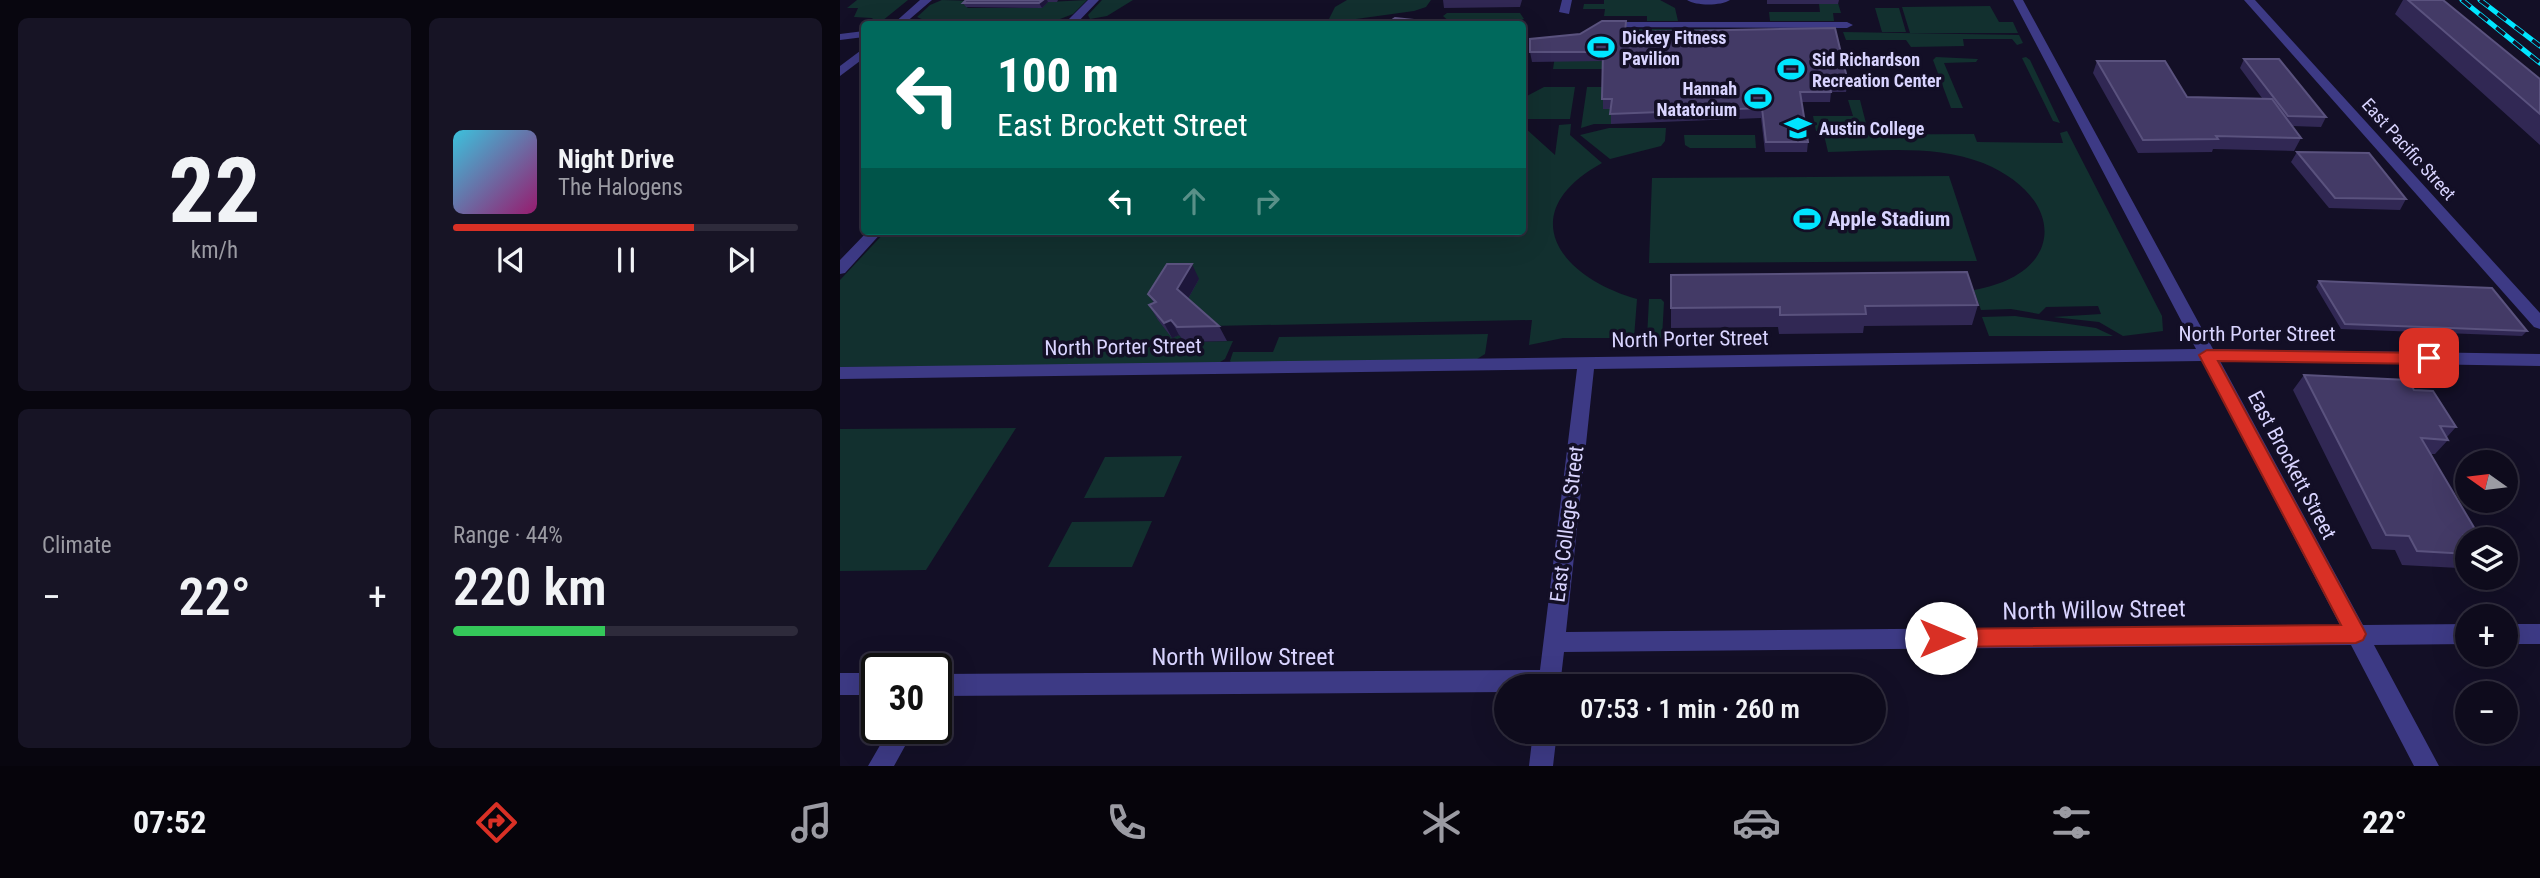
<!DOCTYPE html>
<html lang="en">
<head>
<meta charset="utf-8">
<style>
	body { margin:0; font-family:"Roboto Condensed",sans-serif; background:#171425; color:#f1f3f6; height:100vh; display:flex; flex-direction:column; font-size:26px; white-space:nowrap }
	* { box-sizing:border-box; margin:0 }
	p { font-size:23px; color:#9b9ba3 }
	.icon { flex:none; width:38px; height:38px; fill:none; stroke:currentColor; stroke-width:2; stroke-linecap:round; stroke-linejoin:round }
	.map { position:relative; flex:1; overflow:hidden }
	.drawer { display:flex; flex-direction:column; gap:18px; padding:18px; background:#08060f; width:840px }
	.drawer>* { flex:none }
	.banner { position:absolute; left:21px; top:21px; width:665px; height:214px; border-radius:7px; box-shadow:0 7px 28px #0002,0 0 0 2px #2e2b3b; background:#00695c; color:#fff; overflow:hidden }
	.needle { width:46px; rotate:284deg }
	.fabs { position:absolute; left:1615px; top:450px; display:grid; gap:14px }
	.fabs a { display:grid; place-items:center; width:63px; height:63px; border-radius:50%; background:#0e0b1c; box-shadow:0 7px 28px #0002,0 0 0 2px #2e2b3b; font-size:35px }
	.speed { position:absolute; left:21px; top:653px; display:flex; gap:14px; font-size:35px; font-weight:700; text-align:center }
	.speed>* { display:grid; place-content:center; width:91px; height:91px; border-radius:50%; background:#0e0b1c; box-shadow:0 7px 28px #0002,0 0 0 2px #2e2b3b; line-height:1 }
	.speed .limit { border:4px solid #111; border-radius:10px; background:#fff; color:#111 }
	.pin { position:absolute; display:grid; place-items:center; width:60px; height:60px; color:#fff; margin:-30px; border-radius:14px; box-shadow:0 4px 10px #0006 }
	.me { position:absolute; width:77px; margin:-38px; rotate:90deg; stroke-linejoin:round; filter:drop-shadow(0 0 5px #0008) }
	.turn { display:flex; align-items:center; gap:24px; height:147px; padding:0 21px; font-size:32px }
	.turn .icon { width:91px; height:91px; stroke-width:2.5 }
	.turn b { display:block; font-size:49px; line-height:60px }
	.lanes { display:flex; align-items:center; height:66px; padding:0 21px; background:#0003; justify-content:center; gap:35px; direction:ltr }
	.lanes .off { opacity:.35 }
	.big { font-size:52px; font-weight:600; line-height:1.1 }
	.drawer .card { flex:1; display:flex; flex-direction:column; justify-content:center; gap:10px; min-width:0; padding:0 24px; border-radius:10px; background:#171425 }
	.drawer .dial { align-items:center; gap:0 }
	.dial b { font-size:91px; line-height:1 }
	.song { display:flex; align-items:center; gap:21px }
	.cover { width:84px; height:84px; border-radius:10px; background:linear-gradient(135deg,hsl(190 70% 55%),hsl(320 70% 35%)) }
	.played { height:7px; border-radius:4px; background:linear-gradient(90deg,#d93025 70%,#2e2b3b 70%) }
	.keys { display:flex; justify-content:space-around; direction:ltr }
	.heat { display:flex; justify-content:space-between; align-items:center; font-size:38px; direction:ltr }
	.charge { height:10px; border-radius:5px; background:linear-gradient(90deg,#34c759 44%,#2e2b3b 0) }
	.drawer .tiles { flex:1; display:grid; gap:18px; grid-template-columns:repeat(2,1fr) }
	.trip { position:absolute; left:654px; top:674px; width:392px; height:70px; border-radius:35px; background:#0e0b1c; box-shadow:0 7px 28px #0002,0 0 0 2px #2e2b3b; font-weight:600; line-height:70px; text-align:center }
	.menu { display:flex; height:112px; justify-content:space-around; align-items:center; background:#06040b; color:#9b9ba3 }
	.menu .icon { width:49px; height:49px }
	.menu .active { color:#d93025 }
	.menu b { font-size:32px; color:#f1f3f6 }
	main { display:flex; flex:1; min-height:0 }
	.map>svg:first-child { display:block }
</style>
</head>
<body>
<main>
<section class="drawer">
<div class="tiles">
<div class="card dial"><b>22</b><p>km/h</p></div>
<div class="card">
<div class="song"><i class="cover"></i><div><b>Night Drive</b><p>The Halogens</p></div></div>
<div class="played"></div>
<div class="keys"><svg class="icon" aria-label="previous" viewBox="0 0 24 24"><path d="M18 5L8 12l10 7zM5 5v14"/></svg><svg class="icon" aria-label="pause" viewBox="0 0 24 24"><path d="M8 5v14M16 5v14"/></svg><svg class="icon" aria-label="next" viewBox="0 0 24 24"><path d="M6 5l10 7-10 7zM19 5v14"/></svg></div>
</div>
<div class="card"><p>Climate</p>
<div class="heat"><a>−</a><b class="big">22°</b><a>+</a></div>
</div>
<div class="card"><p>Range · 44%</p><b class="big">220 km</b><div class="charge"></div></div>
</div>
</section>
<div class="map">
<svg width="1700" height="766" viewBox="0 0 1700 766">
	<rect width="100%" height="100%" fill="#130f26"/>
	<path fill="#12302f" d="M 17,0 L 68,0 L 42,21 L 36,22 L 32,18 L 14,17 L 18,8 L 7,8 Z
		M 102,0 L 133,1 L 127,8 L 201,8 L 208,2 L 247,0 L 233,14 L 220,19 L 84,20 L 77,17 L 90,5 Z
		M 262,0 L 293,0 L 267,16 L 250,19 L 248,15 Z
		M 507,0 L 591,0 L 586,7 L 574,11 L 487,23 L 495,7 Z
		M 764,0 L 820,0 L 835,8 L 838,21 L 807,21 L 807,16 L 764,16 L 765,9 L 743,9 L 744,4 L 764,4 Z
		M 998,3 L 1001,13 L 993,13 L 994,21 L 930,21 L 929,12 L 980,12 L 979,4 Z
		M 1150,6 L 1159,22 L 1173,22 L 1178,33 L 1070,33 L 1062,7 Z
		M 1035,8 L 1059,8 L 1066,32 L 1042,32 Z
		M 607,13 L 680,13 L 684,19 L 672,24 L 612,24 L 603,16 Z
		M 758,29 L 874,29 L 875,41 L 719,61 L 767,61 L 766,69 L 713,69 L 717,43 Z
		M 1003,32 L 1179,35 L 1183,43 L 1177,45 L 1172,39 L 1123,39 L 1124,46 L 1071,47 L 1066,40 L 1006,40 Z
		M 1096,57 L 1138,59 L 1136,62 L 1104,63 L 1123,108 L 1111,108 L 1093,60 Z
		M 1186,57 L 1190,60 L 1220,123 L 1213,121 L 1182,58 Z
		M 704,87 L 735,87 L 730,119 L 683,119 L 683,98 Z
		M 747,87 L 764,87 L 772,109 L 771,124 L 754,124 L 741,128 Z
		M 1008,100 L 1020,100 L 1028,131 L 976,131 L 973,116 L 1013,116 Z
		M 731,124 L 730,135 L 762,163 C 672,213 719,277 797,299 L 794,338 L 723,338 L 689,345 L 692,320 L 370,326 L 345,304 L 335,279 L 332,338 L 339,335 L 345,342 L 393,341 L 385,359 L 375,365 L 0,367 L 0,280 L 46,231 L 682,231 L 683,126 L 715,155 L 719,125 Z
		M 769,128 L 826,128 L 825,141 L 821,146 L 770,159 L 740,135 Z
		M 1227,131 L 1322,316 L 1323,331 L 1283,336 L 1259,322 L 1213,317 L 1261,314 L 1258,306 L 1206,307 L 1199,314 L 1171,309 L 1141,310 L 1134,290 C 1227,274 1226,197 1143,163 C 1094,144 1038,151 988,152 L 984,135 L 1134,134 L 1137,142 L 1223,143 L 1220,133 Z
		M 844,135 L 915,135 L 916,148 L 850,148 L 845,145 Z
		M 1109,176 L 1137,261 L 809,263 L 812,178 Z
		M 809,299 L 821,299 L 824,302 L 822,338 L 807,338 Z
		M 1175,316 L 1256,328 L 1273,336 L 1149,336 L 1142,317 Z
		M 648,334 L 645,354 L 637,359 L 393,365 L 390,361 L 393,352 L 433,352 L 439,337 Z
		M 176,428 L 86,570 L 0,571 L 0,429 Z
		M 342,456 L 324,497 L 244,498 L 265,457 Z
		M 312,521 L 292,567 L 208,567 L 232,522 Z"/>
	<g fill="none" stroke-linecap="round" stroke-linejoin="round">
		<path fill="#3d3a85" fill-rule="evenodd" d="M 80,0 L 92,0 L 64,24 L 53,24 Z
			M 248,0 L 259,0 L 236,24 L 183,24 L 189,21 L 227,21 Z
			M 722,0 L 732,0 L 729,14 L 719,12 Z
			M 847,0 L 890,0 C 881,6 856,6 847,0 Z
			M 1173,0 L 1183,0 L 1373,349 L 1700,354 L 1700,366 L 1380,361 L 1523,625 L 1628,624 L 1628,644 L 1534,645 L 1599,766 L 1574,766 L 1511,645 L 724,652 L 720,686 L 667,686 L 667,692 L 96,696 L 96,674 L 700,670 L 737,369 L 0,379 L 0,367 L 1356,349 ZM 1362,361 L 1500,625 L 726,632 L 754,369 Z
			M 1404,0 L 1415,0 L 1700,313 L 1700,329 L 1694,327 Z
			M 762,22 L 1007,22 L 1013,25 L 1007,28 L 758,27 L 758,23 Z
			M 24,31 L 24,37 L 0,40 L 0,34 Z
			M 24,48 L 24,58 L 0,76 L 0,66 Z
			M 28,231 L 43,231 L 5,273 L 0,274 L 0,260 Z
			M 1666,624 L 1700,624 L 1700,644 L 1666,644 Z
			M 0,673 L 37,673 L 37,695 L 0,695 Z
			M 50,728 L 75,728 L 54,766 L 28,766 Z
			M 693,732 L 717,732 L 713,766 L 689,766 Z"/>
		<defs>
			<path id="rail" d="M 1622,0 L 1700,63
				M 1640,0 L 1700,46"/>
		</defs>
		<use href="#rail" stroke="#00e5ff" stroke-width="5"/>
		<use href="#rail" stroke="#130f26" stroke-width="3.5" stroke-dasharray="11" stroke-linecap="butt"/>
	</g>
	<path fill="#312854" d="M 126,0 L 218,0 L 217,2 L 208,2 L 202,8 L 126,7 L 123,3 Z
		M 603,0 L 682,0 L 680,7 L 604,8 Z
		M 927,0 L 999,0 L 998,4 L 927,4 Z
		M 1563,0 L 1603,0 L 1700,79 L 1700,145 L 1555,14 Z
		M 786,32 L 1008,82 L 1006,92 L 991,92 L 990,102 L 961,102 L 968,142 L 967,152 L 925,152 L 921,118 L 771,124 L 771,109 L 763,109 L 763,61 L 692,62 L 690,52 Z
		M 1404,59 L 1486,117 L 1481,127 L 1452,126 L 1461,138 L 1454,151 L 1373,149 L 1372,152 L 1298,153 L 1253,73 L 1257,61 L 1347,97 L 1422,98 L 1400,68 Z
		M 1457,152 L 1566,199 L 1560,210 L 1489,208 L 1451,162 Z
		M 831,275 L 1138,305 L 1132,325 L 1024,326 L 1023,333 L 939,334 L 938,327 L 831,328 Z
		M 359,279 L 348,299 L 379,326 L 387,341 L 345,342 L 339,335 L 332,338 L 318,320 L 309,305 L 314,303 L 308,294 Z
		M 1479,281 L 1687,331 L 1682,336 L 1501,329 L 1476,287 Z
		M 1464,375 L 1574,390 L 1616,427 L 1607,437 L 1608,440 L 1595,454 L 1591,454 L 1639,536 L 1635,539 L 1628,539 L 1628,561 L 1619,568 L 1562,565 L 1555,550 L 1532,549 L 1453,390 Z"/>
	<path fill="#1d163a" d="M 203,0 L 207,0 L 208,2 L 202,8 L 199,3 Z
		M 352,264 L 359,279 L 345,304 L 337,289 Z
		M 331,320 L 339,335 L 332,338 L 324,323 Z"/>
	<path fill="#433a66" stroke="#5a527e" stroke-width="2" d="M 126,0 L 203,0 L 199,3 L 123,3 Z
		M 1568,0 L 1603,0 L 1700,79 L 1700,114 Z
		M 555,18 L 612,24 L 546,24 Z
		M 762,21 L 786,21 L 785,32 L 995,28 L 1008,82 L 989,82 L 991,92 L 960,92 L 968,142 L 926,142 L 922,108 L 770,114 L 772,99 L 762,99 L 763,52 L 690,52 L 690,39 L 740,34 Z
		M 1404,59 L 1439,59 L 1486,117 L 1448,116 Z
		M 1257,61 L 1325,61 L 1347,97 L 1432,99 L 1461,138 L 1376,136 L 1378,139 L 1303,140 Z
		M 1457,152 L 1529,153 L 1566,199 L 1495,198 Z
		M 327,264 L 352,264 L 337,289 L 379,326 L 337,327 L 331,320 L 324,323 L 309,305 L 316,302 L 308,294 Z
		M 1127,272 L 1138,305 L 1025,306 L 1026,314 L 940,315 L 940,307 L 831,308 L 831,275 Z
		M 1479,281 L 1652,288 L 1687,331 L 1505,324 Z
		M 1464,375 L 1568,380 L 1574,390 L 1593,391 L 1616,427 L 1600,426 L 1608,440 L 1581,438 L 1639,536 L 1624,535 L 1628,542 L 1628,554 L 1577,551 L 1569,536 L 1546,535 Z"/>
	<path fill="#d93025" stroke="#8d1f18" stroke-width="2" d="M 1367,350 L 1589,353 L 1597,358 L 1589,364 L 1378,361 L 1523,628 L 1526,634 L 1523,640 L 1516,643 L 1101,647 L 1094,645 L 1091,638 L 1094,632 L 1101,629 L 1501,625 L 1359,355 Z"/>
	<defs>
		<symbol id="stadium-bare" viewBox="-9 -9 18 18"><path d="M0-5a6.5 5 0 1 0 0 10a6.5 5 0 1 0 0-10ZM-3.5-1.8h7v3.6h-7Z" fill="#00e5ff" stroke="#130f26" stroke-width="2.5" paint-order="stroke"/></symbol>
		<symbol id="university-bare" viewBox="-9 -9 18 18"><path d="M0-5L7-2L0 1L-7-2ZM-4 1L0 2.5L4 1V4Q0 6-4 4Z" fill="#00e5ff" stroke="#130f26" stroke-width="2.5" paint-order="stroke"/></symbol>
	</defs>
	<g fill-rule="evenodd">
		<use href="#stadium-bare" x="742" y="28" width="38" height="38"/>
		<use href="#stadium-bare" x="932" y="50" width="38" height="38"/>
		<use href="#stadium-bare" x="899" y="79" width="38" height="38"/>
		<use href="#university-bare" x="939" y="109" width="38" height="38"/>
		<use href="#stadium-bare" x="948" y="200" width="38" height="38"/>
	</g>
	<g text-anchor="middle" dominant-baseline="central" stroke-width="7" stroke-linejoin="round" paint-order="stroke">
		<g font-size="18" font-weight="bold" fill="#d9d4ff" stroke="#130f26" text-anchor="start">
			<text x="782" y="37">Dickey Fitness<tspan x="782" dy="21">Pavilion</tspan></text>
			<text x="972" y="59">Sid Richardson<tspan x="972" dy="21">Recreation Center</tspan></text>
			<text x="897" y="88" text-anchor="end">Hannah<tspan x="897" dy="21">Natatorium</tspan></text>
			<text x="979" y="128">Austin College</text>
		</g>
		<g font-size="18" fill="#d9d4ff" stroke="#130f26">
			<text transform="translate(1569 149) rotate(48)">East Pacific Street</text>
		</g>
		<g font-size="21" font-weight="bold" fill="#d9d4ff" stroke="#130f26" text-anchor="start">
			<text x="988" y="219">Apple Stadium</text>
		</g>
		<g font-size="21" fill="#d9d4ff" stroke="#130f26">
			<text x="1417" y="334">North Porter Street</text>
			<text transform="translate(850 339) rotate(-1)">North Porter Street</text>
			<text transform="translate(283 347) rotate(-1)">North Porter Street</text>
			<text transform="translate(1452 465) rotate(62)">East Brockett Street</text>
			<text transform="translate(727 524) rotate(-83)">East College Street</text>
		</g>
		<g font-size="24" fill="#d9d4ff" stroke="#130f26">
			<text transform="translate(1254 610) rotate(-1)">North Willow Street</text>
			<text x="403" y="657">North Willow Street</text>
		</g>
	</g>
</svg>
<div class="fabs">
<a><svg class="needle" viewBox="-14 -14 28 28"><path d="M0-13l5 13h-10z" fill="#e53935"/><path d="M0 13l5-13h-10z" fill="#9b9ba3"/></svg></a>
<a><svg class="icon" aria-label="layers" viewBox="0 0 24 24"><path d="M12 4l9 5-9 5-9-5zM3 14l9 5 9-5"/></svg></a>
<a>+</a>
<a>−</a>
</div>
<div class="speed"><div class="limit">30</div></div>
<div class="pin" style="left:1589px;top:358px;background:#d93025"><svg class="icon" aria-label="arrive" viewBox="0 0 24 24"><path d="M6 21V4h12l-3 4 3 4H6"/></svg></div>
<svg class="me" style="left:1101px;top:638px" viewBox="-20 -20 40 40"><circle r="19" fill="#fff"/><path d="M0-13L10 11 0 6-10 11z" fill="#d93025"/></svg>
<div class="trip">07:53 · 1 min · 260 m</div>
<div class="banner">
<div class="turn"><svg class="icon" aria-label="left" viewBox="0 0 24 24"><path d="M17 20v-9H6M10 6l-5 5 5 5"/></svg><div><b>100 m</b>East Brockett Street</div></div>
<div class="lanes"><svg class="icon" aria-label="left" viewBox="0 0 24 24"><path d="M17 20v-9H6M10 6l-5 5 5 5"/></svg><svg class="icon off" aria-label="ahead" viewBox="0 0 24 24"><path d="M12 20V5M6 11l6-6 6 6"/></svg><svg class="icon off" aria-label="right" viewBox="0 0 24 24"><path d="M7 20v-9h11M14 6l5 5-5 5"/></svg></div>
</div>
</div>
</main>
<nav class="menu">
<b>07:52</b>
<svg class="icon active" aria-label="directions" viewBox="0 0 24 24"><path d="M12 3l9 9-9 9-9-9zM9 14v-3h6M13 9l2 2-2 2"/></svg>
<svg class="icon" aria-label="music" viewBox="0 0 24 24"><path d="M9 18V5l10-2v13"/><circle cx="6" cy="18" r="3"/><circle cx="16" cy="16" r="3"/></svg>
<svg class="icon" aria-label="phone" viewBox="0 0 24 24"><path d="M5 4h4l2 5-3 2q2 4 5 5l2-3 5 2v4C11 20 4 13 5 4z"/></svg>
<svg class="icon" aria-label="climate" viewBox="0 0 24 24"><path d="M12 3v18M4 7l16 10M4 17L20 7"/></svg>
<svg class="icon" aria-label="car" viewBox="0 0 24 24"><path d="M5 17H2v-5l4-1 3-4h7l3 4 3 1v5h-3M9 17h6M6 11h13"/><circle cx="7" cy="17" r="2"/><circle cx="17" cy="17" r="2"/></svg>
<svg class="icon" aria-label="filters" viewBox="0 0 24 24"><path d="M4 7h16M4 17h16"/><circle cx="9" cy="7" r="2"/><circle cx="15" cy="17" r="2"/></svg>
<b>22°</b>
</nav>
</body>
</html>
